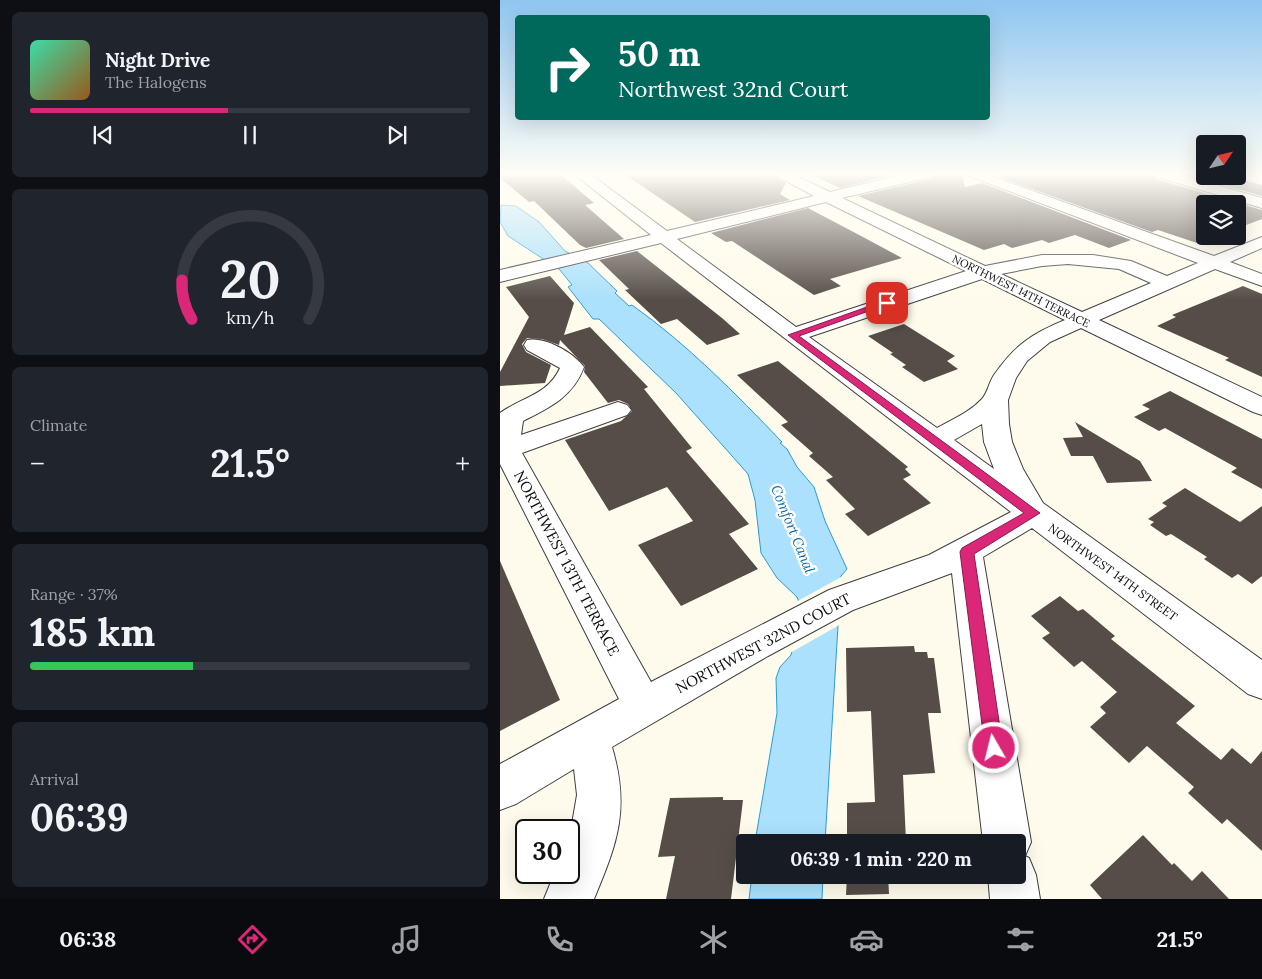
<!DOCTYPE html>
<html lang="en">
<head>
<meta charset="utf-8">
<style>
	body { margin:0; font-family:Lora,serif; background:#20242c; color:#f1f3f6; height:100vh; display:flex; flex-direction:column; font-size:19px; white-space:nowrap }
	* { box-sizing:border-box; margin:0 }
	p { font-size:16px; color:#9ea1a6 }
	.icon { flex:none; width:28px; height:28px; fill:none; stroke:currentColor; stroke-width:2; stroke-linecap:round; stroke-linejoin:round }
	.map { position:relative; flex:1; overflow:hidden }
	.panel { display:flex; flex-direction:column; gap:12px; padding:12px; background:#0d0f14; width:500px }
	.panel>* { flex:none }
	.top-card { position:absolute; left:15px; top:15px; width:475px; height:105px; border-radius:5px; box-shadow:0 5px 20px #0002; background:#00695c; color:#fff; overflow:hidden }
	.needle { width:32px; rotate:55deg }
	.fabs { position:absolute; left:696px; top:135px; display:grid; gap:10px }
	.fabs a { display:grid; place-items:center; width:50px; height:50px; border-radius:5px; background:#171b24; box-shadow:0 5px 20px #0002; font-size:25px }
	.speed { position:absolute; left:15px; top:819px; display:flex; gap:10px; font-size:25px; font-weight:700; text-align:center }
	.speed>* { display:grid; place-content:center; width:65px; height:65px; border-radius:50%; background:#171b24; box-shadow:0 5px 20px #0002; line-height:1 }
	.speed .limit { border:2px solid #111; border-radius:8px; background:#fff; color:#111 }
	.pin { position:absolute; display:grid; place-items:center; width:42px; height:42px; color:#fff; margin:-21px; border-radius:10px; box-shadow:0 2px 8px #0006 }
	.me { position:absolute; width:55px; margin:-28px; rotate:352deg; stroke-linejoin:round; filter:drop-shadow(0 0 4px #0008) }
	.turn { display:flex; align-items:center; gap:18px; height:105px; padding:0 20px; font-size:22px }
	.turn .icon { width:65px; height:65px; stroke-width:2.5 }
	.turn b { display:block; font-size:35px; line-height:42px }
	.big { font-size:38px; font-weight:700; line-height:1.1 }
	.panel .tile { flex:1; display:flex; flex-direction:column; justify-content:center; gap:8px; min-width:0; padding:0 18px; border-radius:8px; background:#20242c }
	.panel .dial { align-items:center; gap:0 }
	.dial svg { height:130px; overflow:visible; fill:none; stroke:#363941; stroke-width:7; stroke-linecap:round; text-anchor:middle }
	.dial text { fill:#f1f3f6; stroke:none }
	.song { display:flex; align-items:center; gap:15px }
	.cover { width:60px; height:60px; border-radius:8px; background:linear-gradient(135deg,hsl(160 70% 55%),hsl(30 70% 35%)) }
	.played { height:5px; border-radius:2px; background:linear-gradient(90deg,#db2777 45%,#363941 45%) }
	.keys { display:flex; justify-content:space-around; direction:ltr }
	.heat { display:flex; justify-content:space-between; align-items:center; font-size:28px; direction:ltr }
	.charge { height:8px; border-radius:4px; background:linear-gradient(90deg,#34c759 37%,#363941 0) }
	.trip { position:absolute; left:236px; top:834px; width:290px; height:50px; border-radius:5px; background:#171b24; box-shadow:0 5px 20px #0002; font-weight:700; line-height:50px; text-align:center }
	.tab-bar { display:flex; height:80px; justify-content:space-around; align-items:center; background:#090b0e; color:#9ea1a6 }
	.tab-bar .icon { width:35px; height:35px }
	.tab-bar .on { color:#db2777 }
	.tab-bar b { font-size:22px; color:#f1f3f6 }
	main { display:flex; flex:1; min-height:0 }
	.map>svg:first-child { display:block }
</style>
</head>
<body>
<main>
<section class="panel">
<div class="tile">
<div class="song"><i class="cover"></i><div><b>Night Drive</b><p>The Halogens</p></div></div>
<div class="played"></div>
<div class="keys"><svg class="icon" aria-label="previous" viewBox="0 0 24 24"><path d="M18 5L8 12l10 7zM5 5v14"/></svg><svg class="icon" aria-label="pause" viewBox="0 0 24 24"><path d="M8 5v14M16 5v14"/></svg><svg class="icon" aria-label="next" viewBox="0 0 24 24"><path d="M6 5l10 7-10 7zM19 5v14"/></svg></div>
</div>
<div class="tile dial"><svg viewBox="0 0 100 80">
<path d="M14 69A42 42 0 1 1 86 69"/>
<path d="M14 69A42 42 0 0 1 8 45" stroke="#db2777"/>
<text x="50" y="56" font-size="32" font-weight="700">20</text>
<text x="50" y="72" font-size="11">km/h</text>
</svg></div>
<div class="tile"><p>Climate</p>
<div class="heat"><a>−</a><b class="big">21.5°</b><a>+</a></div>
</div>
<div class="tile"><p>Range · 37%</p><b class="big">185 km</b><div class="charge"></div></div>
<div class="tile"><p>Arrival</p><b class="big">06:39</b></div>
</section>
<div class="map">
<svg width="762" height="899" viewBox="0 0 762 899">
	<rect width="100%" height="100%" fill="#fffbec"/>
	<path fill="#abe1fc" stroke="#2a9bdb" d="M 1,205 L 16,206 L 39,222 L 65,251 L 88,263 L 117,291 L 115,293 L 129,306 L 132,305 C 187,344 235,393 282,442 L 280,443 L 287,449 L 297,467 L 314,487 L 325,521 L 347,569 L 341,576 L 325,842 L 255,842 L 277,713 L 276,678 L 280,667 L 291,655 L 301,607 L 297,597 L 277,578 L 261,553 L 255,500 L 248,474 L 176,393 L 99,319 L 93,319 L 68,287 L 72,285 L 60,270 L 8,236 L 0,222 Z
		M 252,875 L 323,875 L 322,899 L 249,899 Z"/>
	<path fill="#fffbec" d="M 343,576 L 341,624 L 290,653 L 298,607 L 296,602 Z"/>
	<path fill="#564d48" d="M 0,174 L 60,174 L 94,203 L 85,205 L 124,239 L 86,248 L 80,245 L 34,201 L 29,202 L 0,178 Z
		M 124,174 L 271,174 L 286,183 L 280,194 L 290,200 L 195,222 Z
		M 310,174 L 396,174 L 340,188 Z
		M 434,174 L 462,174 L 465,187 L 482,183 L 631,240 L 609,248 L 575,235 L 549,243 L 542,240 L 512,248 L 504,244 L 484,250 L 358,196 L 430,179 Z
		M 501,174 L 653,174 L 656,179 L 762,210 L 762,219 L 738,228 L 738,204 L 705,204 L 705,236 L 716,236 L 697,243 L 658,230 L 652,232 L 501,178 Z
		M 686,174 L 729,176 L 762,185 L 762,196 Z
		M 308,208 L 363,237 L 402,258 L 330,279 L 341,286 L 314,295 L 232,241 L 226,242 L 211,233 Z
		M 137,251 L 222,318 L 240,334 L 207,345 L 177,319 L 161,324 L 125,290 L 129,289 L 99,260 Z
		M 50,276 L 74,303 L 64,335 L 90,327 L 148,387 L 144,389 L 192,448 L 186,451 L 249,524 L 229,534 L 258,569 L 181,606 L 138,545 L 193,521 L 167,487 L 109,511 L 65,440 L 121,421 L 132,411 L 128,404 L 119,400 L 108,403 L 84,372 L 85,366 L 60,340 L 59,345 L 42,339 L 27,338 L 22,344 L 26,352 L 51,365 L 45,383 L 0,386 L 0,372 L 29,317 L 6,287 Z
		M 743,286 L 762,294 L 762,377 L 725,360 L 729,358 L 657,326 L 676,317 L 672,315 Z
		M 404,324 L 455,356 L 447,361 L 458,369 L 424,382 L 402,367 L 406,365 L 390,354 L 393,353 L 368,336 Z
		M 278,361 L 408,467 L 405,469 L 411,475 L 403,479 L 431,503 L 368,536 L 345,514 L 355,509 L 326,480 L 333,477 L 309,456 L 313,453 L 281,425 L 288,422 L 237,375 Z
		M 670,391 L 762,439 L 762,489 L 731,472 L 737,468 L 665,428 L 659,431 L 634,417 L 650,409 L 642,405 Z
		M 575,422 L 640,461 L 652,481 L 607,483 L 593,456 L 571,456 L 563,438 L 583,437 Z
		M 685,488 L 740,522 L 762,506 L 762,576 L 752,584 L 738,574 L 732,578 L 704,559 L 707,557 L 671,534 L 666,536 L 650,525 L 654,522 L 648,519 L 667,506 L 662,503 Z
		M 0,561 L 60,700 L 0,731 Z
		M 560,596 L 578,611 L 583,609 L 615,636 L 611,639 L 695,706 L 676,723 L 721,760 L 732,748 L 751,764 L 762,751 L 762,851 L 727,819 L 722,824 L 688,793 L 694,787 L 647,746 L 629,763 L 590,727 L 606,713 L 600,707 L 617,692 L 582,661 L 574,667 L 542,638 L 550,633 L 531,616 Z
		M 414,646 L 415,652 L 427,652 L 428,658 L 434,658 L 441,713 L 428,713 L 435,773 L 403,775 L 406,842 L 347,842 L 347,803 L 375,802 L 371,711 L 347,712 L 346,648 Z
		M 223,797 L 223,800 L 243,800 L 231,899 L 166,899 L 175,856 L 158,857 L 170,798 Z
		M 643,835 L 672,865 L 674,863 L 692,881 L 702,871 L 729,899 L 602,899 L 590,885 Z
		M 347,875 L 388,875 L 389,894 L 346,895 Z"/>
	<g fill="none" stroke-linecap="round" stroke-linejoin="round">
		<defs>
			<path id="minor" d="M 74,174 L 90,174 L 167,231 L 314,196 L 273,174 L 292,174 L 330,192 L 406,174 L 432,174 L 430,177 L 342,198 L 485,266 L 542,255 L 593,255 L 631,261 L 667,276 L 698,263 L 464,174 L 485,174 L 714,256 L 762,237 L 762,248 L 730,262 L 762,274 L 762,286 L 715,269 L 599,320 L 762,397 L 762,415 L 753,412 L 581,328 L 550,342 L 527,361 L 516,378 L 508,400 L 509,424 L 512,442 L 523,469 L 543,503 L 762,660 L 762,699 L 748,694 L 532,528 L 483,557 L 531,842 L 525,856 L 529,858 L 536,875 L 540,899 L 490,899 L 488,875 L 518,875 L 518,842 L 483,842 L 452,573 L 353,610 L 268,656 L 112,747 C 130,808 118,842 94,899 L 44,899 L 55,872 L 69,872 L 69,841 L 77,795 L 74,769 L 16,804 L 0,810 L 0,764 L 119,699 L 0,464 L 0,413 C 22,397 48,395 60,368 L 27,350 L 24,345 L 27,340 C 45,336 74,353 84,367 C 73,397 49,408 23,421 L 21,435 L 118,402 L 127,405 L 131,410 L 127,415 L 22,453 L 151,682 L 329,590 L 429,555 L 511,512 L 161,243 L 0,282 L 0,270 L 151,235 ZM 326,202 L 466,271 L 296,327 L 177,239 ZM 568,264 L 619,269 L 651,283 L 582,312 L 501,274 L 542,266 ZM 482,279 L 565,320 C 531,334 515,345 494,375 C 489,382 488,392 482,399 C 470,412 453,419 437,428 L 309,337 ZM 482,424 L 484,442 L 494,469 L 454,440 Z
				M 655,174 L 678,174 L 762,198 L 762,208 L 657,177 Z"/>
		</defs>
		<use href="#minor" stroke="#3f3f3f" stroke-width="2"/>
		<use href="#minor" fill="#fff" fill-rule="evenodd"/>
	</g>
	<linearGradient id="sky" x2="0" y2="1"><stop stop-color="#8fc6f0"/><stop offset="0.58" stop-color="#fffdf6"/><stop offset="1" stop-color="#fffdf6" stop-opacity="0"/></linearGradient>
	<rect width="762" height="300" fill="url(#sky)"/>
	<path fill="#db2777" stroke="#8e194d" d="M 384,301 L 391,303 L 299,336 L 540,513 L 474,554 L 503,748 L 500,754 L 494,756 L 488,754 L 485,748 L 460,552 L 462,548 L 524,513 L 288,335 Z"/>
	<g text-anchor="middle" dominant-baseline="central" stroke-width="5" stroke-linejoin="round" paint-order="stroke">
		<g font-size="11" fill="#0c0c0c" stroke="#fff">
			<text transform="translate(521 291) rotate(26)">NORTHWEST 14TH TERRACE</text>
		</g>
		<g font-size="12" fill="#0c0c0c" stroke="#fff">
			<text transform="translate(613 572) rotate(36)">NORTHWEST 14TH STREET</text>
		</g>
		<g font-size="14" font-style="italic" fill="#0a6aaa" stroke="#fff">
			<text transform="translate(293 529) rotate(68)">Comfort Canal</text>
		</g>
		<g font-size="15" fill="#0c0c0c" stroke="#fff">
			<text transform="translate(67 563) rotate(62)">NORTHWEST 13TH TERRACE</text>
			<text transform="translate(263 643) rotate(-28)">NORTHWEST 32ND COURT</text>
		</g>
	</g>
</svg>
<div class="fabs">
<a><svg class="needle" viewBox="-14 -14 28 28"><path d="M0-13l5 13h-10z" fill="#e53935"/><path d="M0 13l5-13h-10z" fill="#9ea1a6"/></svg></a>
<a><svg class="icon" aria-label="layers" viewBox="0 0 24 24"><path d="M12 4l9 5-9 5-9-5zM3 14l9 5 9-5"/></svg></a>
</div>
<div class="speed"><div class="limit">30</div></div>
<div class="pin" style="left:387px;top:303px;background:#d93025"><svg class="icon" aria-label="arrive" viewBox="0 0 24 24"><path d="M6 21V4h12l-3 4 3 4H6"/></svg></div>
<svg class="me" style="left:494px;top:748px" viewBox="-20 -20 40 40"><circle r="17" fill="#db2777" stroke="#fff" stroke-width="3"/><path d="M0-11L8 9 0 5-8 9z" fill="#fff"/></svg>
<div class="trip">06:39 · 1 min · 220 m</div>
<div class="top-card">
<div class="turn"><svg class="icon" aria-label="right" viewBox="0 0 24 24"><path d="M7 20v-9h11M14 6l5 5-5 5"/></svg><div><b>50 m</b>Northwest 32nd Court</div></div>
</div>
</div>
</main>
<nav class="tab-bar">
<b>06:38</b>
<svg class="icon on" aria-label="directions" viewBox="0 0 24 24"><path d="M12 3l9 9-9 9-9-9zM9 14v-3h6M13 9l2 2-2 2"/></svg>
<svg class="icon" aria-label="music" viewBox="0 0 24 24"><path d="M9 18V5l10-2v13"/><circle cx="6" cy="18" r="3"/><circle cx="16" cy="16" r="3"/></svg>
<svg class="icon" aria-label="phone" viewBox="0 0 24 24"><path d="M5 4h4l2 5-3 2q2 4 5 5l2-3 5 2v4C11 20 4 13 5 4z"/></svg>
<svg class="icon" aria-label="climate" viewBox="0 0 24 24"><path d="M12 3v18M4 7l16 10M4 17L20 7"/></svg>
<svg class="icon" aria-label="car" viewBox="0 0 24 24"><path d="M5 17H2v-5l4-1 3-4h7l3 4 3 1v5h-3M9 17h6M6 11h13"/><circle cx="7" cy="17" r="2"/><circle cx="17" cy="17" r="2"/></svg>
<svg class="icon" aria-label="filters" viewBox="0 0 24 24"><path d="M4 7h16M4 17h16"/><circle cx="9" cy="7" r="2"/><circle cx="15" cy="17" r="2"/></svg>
<b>21.5°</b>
</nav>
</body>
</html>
